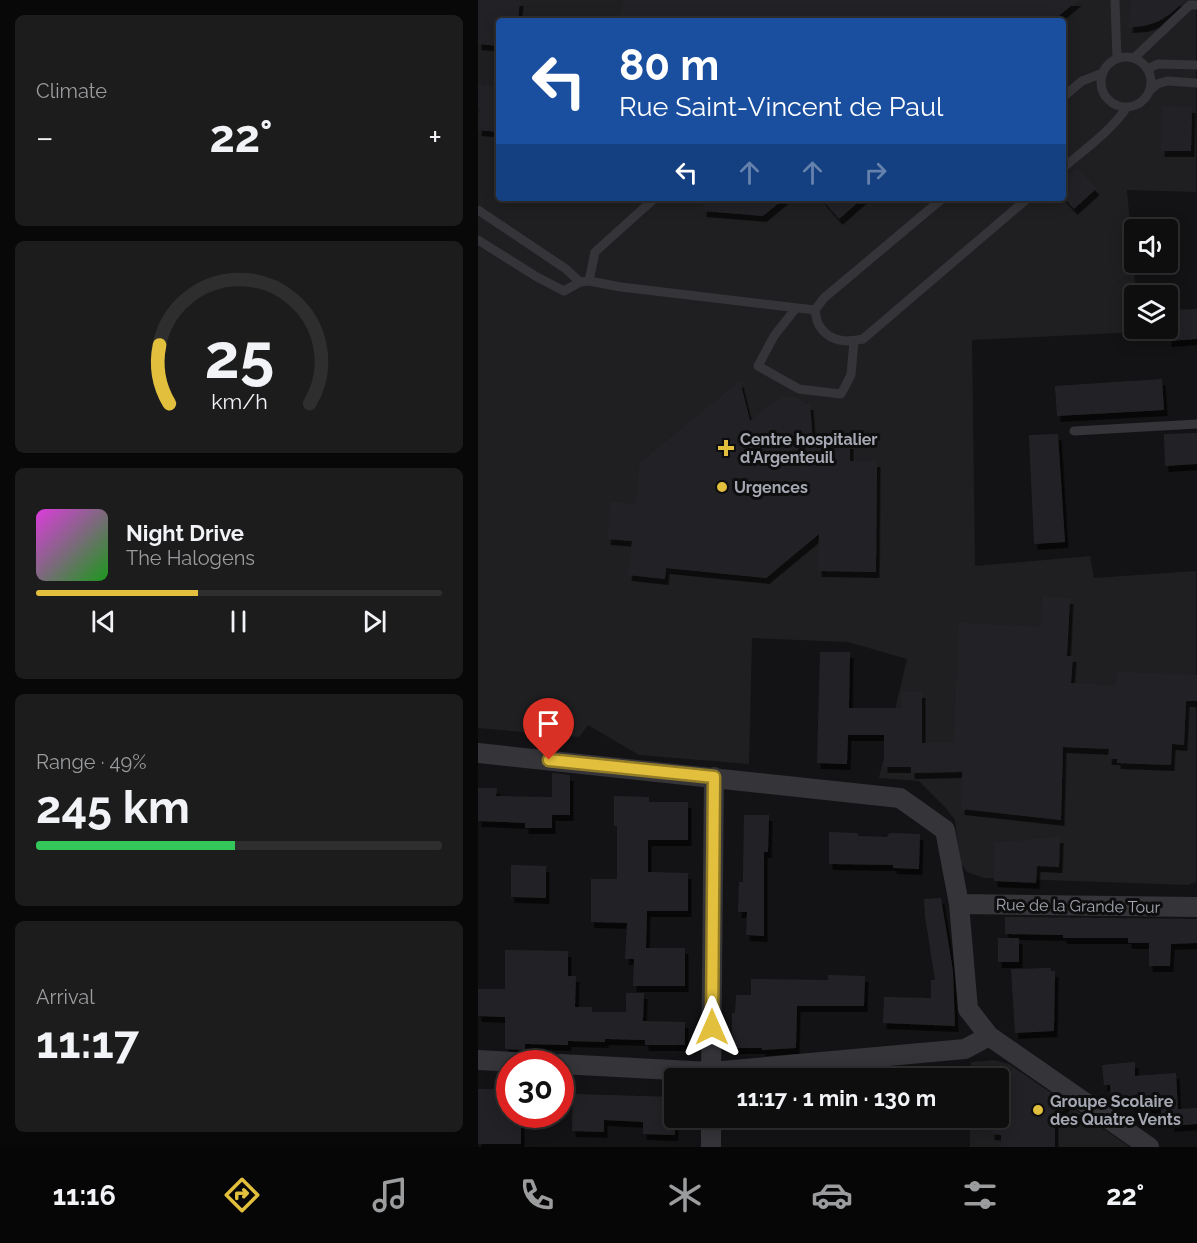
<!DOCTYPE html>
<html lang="en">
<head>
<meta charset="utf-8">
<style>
	body { margin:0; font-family:Raleway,sans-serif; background:#1c1c1d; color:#f1f3f6; height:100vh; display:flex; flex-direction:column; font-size:22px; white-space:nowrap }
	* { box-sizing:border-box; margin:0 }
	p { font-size:20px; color:#9b9c9e }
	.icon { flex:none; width:33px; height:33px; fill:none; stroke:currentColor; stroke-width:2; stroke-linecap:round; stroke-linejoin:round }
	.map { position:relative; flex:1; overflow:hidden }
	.panel { display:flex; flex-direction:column; gap:15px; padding:15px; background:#080808; width:478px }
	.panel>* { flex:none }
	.hud { position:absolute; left:18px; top:18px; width:570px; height:183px; border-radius:6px; box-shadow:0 3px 15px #0003,0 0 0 2px #2e2e2f; background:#1a4fa0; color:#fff; overflow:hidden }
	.buttons { position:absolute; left:646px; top:219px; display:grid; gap:12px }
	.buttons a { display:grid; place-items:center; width:54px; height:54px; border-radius:6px; background:#0e0e0f; box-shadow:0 3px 15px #0003,0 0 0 2px #2e2e2f; font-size:30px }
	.speed { position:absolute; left:18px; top:1050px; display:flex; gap:12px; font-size:30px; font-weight:700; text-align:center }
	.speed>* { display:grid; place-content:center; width:78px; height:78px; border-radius:50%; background:#0e0e0f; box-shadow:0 3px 15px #0003,0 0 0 2px #2e2e2f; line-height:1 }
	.speed .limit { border:9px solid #d22; background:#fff; color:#111 }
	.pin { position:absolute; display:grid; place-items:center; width:51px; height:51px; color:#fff; margin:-62px -26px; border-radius:50% 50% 50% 0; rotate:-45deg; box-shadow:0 0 6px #0007 }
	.pin .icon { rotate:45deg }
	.me { position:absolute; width:66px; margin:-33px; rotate:0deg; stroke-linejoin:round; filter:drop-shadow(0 0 4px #0008) }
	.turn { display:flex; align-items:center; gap:21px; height:126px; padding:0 24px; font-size:27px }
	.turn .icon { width:78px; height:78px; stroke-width:2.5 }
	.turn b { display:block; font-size:42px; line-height:51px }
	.lanes { display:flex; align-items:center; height:57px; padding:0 24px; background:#0003; justify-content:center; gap:30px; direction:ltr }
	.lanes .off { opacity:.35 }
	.big { font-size:45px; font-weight:700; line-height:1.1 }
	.panel .tile { flex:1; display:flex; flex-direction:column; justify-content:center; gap:9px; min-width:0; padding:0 21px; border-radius:9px; background:#1c1c1d }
	.panel .dial { align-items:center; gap:0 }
	.dial svg { height:156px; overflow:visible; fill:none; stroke:#2e2e2f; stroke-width:7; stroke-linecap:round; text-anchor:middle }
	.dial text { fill:#f1f3f6; stroke:none }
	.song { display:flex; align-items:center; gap:18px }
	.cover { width:72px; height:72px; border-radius:9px; background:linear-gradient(135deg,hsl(300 70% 55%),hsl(120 70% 35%)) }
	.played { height:6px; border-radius:3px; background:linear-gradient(90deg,#e2bf3c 40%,#2e2e2f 40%) }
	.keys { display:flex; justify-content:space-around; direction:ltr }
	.heat { display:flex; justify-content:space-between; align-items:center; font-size:33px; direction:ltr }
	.charge { height:9px; border-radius:4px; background:linear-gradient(90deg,#34c759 49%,#2e2e2f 0) }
	.trip { position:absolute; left:186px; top:1068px; width:345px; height:60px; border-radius:6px; background:#0e0e0f; box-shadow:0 3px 15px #0003,0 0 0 2px #2e2e2f; font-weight:700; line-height:60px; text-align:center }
	.tab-bar { display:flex; height:96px; justify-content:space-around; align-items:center; background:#060606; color:#9b9c9e }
	.tab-bar .icon { width:42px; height:42px }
	.tab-bar .selected { color:#e2bf3c }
	.tab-bar b { font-size:27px; color:#f1f3f6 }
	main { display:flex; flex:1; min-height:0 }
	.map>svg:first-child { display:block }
</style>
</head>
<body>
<main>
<section class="panel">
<div class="tile"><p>Climate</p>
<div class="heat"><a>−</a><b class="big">22°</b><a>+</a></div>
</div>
<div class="tile dial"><svg viewBox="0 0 100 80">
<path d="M14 69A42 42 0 1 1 86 69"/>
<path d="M14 69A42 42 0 0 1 9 39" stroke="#e2bf3c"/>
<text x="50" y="56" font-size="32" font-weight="700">25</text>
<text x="50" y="72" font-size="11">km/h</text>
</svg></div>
<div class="tile">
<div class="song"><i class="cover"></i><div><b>Night Drive</b><p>The Halogens</p></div></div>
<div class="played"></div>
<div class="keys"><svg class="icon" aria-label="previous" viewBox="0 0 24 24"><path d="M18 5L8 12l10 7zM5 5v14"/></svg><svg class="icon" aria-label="pause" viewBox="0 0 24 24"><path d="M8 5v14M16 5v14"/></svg><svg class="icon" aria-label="next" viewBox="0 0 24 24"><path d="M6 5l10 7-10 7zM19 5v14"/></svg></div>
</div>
<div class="tile"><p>Range · 49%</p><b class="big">245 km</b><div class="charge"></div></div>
<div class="tile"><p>Arrival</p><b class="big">11:17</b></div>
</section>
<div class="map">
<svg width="719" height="1147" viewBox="0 0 719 1147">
	<defs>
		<filter id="shadow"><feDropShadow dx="3.5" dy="6" stdDeviation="0" flood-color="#0009"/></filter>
	</defs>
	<rect width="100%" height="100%" fill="#131214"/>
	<path fill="#1f1f21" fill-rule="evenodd" d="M 0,0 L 718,0 L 718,192 L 649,190 L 658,295 L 657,328 L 661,329 L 661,332 L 494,340 L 497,566 L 612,556 L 616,578 L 718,571 L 718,882 L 710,885 L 506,878 L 489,872 L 482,862 L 477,820 L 466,806 L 441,781 L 401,778 L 429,659 L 370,642 L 274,638 L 271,764 L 161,755 L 110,725 L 101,737 L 0,728 ZM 21,21 L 585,21 L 585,198 L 21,198 Z
		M 517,1060 L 531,1064 L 652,1147 L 492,1147 L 492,1118 L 520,1118 L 520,1078 L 493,1078 L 493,1062 Z"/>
	<path fill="#232325" filter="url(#shadow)" d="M 0,0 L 42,0 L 40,21 L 21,21 L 21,46 L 0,44 Z
		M 145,0 L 600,0 L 575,21 L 154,21 L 150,17 L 143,16 Z
		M 653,0 L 708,0 L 692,14 L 681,21 L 666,26 L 651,27 Z
		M 0,84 L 21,87 L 21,132 L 0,130 L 2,108 L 0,108 Z
		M 684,106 L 714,107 L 713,151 L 683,151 Z
		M 599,168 L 618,189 L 596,209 L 585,197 L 585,180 Z
		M 226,198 L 307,198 L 285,216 L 225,211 Z
		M 343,198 L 385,198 L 361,219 Z
		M 719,309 L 719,339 L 690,341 L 690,310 Z
		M 684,379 L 686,410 L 579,416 L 577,386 Z
		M 262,381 L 272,421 L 304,396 L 319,398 L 327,404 L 332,404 L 335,443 L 372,443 L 372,461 L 399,461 L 398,572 L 340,571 L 341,534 L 288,578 L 188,568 L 187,579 L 150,575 L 154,541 L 129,539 L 133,502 L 158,505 L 162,463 Z
		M 719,433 L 719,464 L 687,466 L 686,434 Z
		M 580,434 L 587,542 L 556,544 L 551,435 Z
		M 564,597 L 592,598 L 589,656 L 595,656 L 593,683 L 637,686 L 639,672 L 719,675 L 719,701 L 708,701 L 706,745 L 694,744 L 693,765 L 639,763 L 639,759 L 630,759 L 631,749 L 585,747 L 583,820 L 483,809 L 484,772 L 433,773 L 433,767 L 406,767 L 406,735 L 370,735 L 369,764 L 339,763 L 342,652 L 372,652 L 371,708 L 424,708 L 423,692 L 444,692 L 444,743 L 476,743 L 481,623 L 563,627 Z
		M 74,773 L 92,775 L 92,815 L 74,815 L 74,828 L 47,828 L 47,823 L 0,821 L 0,788 L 19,788 L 18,796 L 74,797 Z
		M 136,796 L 171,797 L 171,802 L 210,802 L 210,840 L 170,840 L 170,872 L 210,873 L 210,911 L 169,911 L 168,948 L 207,948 L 207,986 L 155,986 L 156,959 L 147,959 L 149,923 L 113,922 L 113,879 L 139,879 L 139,826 L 136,826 Z
		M 266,815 L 291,815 L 290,852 L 286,852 L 286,936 L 268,935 L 269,912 L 260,912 L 261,882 L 265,882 Z
		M 351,832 L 380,833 L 380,836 L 409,837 L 412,833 L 442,834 L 441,869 L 415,868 L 415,865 L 351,864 Z
		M 582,837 L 581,867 L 559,866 L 558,883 L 516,881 L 516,843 Z
		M 33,865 L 68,866 L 68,898 L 33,897 Z
		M 463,898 L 475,971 L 477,1026 L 405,1023 L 406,997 L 453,998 L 453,980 L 457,980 L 447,916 L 446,899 Z
		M 527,917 L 719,919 L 719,943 L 693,944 L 692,966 L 671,966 L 671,943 L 650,943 L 650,938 L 585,938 L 585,935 L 527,934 Z
		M 520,938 L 541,938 L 541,962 L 520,962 Z
		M 27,950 L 90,951 L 90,976 L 98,976 L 97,1007 L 114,1007 L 114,1012 L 148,1012 L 148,993 L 166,993 L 165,1021 L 207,1022 L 207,1045 L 167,1045 L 167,1040 L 127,1039 L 127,1042 L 90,1041 L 90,1045 L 47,1044 L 47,1050 L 27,1049 L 27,1017 L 0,1016 L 0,989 L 27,989 Z
		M 573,968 L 573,971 L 577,971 L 576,1031 L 537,1033 L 533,969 Z
		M 350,975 L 387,976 L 386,1006 L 319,1006 L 318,1048 L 284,1050 L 284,1048 L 254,1048 L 254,1013 L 257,1013 L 258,995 L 273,995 L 273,979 L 350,980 Z
		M 657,1062 L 657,1076 L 698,1073 L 700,1109 L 719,1108 L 719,1124 L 693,1126 L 692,1114 L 683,1115 L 683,1107 L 663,1109 L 662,1095 L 633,1099 L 632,1085 L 626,1085 L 624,1065 Z
		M 536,1068 L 589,1104 L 577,1121 L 577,1147 L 523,1147 L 523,1135 L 513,1134 L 512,1118 L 520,1118 L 520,1088 Z
		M 0,1089 L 32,1089 L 32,1114 L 43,1114 L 43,1144 L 0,1144 Z
		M 95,1094 L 196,1097 L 197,1135 L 165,1134 L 165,1122 L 126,1120 L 126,1132 L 94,1131 Z"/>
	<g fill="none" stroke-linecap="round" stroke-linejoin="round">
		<path stroke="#343439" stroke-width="9" d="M 637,0 L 639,59
			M623 82a25 25 0 1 1 50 0a25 25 0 1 1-50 0Z
			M 656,58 L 712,5 L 719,5
			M 669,69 L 680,64 L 719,65
			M 671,91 L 679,84 L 689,81 L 719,83
			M 585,97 L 604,81 L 625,73
			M 585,168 C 607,149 633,131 649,107
			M 465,198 L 346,298 L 337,310 C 338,314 338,321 341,325 C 351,342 368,343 385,339 L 550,198
			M 0,210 L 88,269 L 102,282 L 86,291 L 59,277 L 0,240
			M 111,281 L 117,252 L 177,198
			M 102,282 L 111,281 L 143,287 L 337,310
			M 318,308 L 296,336 L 280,366 L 321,389 L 363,394 L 373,375 L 376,341
			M 596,431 L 719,424"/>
		<path stroke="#343439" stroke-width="20" d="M 0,753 L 422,798 L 467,830 L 481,904 L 490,1009 L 511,1036 L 671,1147
			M 481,904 L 719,907
			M 0,1060 L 72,1064
			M 82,1064 L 233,1072 L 487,1049 L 511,1036
			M 233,1078 L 236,777
			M 233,1147 L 233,1118"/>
	</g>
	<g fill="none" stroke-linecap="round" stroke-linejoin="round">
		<defs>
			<path id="route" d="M 71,760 L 236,777 L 234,1027"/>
		</defs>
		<use href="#route" stroke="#937c27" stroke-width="15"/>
		<use href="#route" stroke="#e2bf3c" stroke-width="10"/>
	</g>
	<g fill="#e2bf3c" stroke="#0e0e0f" stroke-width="2">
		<path d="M245 439h6v6h6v6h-6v6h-6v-6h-6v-6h6z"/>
		<circle cx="244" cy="487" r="6"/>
		<circle cx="560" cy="1110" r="6"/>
	</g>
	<g text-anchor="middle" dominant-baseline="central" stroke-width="6" stroke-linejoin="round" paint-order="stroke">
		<g font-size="16" font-weight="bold" fill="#a5a8b3" stroke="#0e0e0f" text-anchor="start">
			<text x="262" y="439">Centre hospitalier<tspan x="262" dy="18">d'Argenteuil</tspan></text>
			<text x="256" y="487">Urgences</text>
			<text x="572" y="1101">Groupe Scolaire<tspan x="572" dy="18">des Quatre Vents</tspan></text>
		</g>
		<g font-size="16" fill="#a5a8b3" stroke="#0e0e0f">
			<text transform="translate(600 906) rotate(1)">Rue de la Grande Tour</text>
		</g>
	</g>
</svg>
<div class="buttons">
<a><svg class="icon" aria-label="sound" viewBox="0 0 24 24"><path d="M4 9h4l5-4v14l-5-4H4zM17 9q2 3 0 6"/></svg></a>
<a><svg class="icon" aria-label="layers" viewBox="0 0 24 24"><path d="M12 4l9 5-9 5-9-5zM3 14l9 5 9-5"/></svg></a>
</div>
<div class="speed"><div class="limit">30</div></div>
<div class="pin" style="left:71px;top:760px;background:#d93025"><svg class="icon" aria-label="arrive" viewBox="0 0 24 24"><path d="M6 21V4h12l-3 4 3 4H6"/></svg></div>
<svg class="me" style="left:234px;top:1027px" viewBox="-20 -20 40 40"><path d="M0-17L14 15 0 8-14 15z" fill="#e2bf3c" stroke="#fff" stroke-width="4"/></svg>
<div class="trip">11:17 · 1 min · 130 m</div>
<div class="hud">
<div class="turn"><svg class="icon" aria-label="left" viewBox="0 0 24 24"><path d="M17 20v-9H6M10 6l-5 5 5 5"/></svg><div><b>80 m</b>Rue Saint-Vincent de Paul</div></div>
<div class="lanes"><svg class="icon" aria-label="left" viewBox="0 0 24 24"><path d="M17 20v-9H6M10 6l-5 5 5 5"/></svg><svg class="icon off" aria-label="ahead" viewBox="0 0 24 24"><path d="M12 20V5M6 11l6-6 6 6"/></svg><svg class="icon off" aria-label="ahead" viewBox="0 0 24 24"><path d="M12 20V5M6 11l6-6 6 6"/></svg><svg class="icon off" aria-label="right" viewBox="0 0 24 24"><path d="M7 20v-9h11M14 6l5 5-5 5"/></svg></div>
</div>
</div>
</main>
<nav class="tab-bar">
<b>11:16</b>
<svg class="icon selected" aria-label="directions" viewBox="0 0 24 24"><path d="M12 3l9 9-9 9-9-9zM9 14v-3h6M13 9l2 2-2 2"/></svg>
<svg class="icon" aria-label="music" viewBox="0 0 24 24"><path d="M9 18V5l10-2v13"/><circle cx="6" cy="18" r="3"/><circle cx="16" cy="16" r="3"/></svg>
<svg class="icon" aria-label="phone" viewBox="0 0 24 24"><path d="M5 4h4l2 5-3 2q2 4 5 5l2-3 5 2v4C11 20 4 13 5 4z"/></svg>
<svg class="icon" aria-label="climate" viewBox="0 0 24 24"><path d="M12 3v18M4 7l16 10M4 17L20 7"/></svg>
<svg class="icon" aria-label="car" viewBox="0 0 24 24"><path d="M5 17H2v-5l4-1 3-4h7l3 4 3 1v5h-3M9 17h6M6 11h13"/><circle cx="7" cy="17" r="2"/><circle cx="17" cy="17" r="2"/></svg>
<svg class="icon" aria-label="filters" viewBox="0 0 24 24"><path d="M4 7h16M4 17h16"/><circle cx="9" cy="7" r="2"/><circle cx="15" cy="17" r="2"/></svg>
<b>22°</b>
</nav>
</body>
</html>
